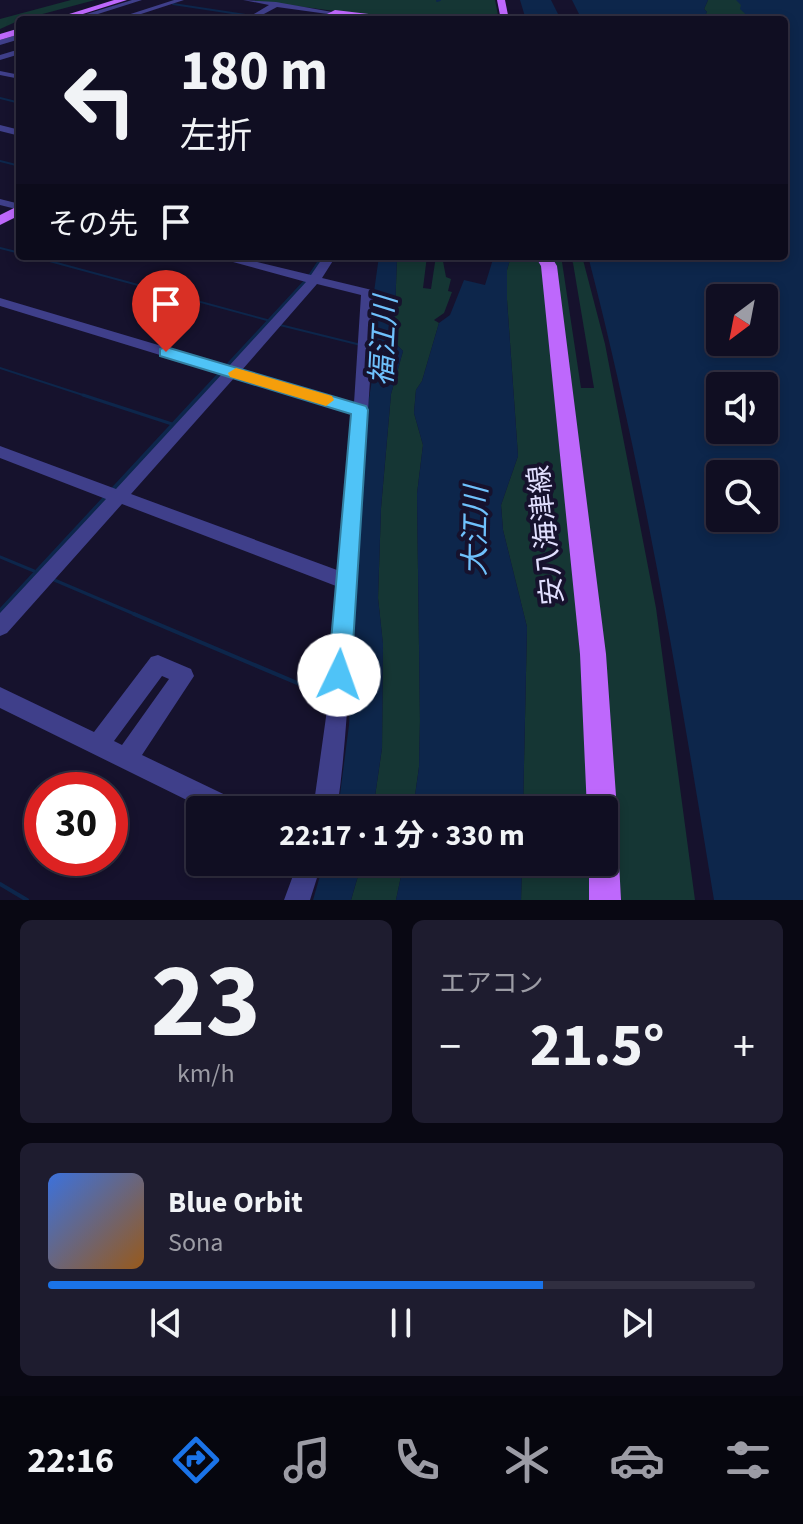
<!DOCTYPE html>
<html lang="ja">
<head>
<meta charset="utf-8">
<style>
	body { margin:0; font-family:"Source Sans 3","Noto Sans JP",sans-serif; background:#1e1c2f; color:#f1f3f6; height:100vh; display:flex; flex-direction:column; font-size:30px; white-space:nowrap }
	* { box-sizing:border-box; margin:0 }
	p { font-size:26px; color:#9c9ca5 }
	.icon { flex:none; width:44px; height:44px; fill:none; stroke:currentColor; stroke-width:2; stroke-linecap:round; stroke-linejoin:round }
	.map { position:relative; height:900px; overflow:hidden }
	.side { display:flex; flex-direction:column; gap:20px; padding:20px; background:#090813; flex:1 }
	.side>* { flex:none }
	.top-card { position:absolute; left:16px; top:16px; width:772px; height:244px; border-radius:8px; box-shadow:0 4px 12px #0003,0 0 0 2px #302e40; background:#100e22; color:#f1f3f6; overflow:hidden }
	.needle { width:52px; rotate:212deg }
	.buttons { position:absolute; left:706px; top:284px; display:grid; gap:16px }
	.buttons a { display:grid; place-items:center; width:72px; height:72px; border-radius:8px; background:#100e22; box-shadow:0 4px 12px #0003,0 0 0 2px #302e40; font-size:40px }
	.speed { position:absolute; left:24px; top:772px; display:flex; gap:16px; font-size:40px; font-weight:700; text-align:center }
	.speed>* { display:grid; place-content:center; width:104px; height:104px; border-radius:50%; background:#100e22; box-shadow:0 4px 12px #0003,0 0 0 2px #302e40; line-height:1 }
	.speed .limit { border:12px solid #d22; background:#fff; color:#111 }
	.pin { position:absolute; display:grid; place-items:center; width:68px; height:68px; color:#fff; margin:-82px -34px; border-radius:50% 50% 50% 0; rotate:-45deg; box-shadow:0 0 8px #0007 }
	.pin .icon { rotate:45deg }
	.me { position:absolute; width:88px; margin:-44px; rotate:3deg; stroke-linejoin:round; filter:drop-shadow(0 0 6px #0008) }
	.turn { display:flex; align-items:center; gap:28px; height:168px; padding:0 32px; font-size:36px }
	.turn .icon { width:104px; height:104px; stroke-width:2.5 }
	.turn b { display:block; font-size:56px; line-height:68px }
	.then { display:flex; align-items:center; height:76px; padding:0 32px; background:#0003; gap:16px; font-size:30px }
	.big { font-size:60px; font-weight:700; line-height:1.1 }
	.side .widget { flex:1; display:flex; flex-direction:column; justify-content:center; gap:12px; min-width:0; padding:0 28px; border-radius:12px; background:#1e1c2f }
	.side .dial { align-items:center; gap:0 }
	.dial b { font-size:104px; line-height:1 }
	.song { display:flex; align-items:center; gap:24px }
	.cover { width:96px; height:96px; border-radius:12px; background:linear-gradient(135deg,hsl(220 70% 55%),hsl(30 70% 35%)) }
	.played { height:8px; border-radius:4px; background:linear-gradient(90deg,#1a73e8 70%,#302e40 70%) }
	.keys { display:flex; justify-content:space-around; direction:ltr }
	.heat { display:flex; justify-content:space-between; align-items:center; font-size:44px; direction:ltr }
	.side .tiles { flex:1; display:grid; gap:20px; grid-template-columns:1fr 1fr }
	.widget:last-child { grid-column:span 2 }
	.trip { position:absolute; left:186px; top:796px; width:432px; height:80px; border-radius:8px; background:#100e22; box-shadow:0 4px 12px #0003,0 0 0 2px #302e40; font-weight:700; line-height:80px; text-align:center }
	.tab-bar { display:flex; height:128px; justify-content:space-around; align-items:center; background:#06060e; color:#9c9ca5 }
	.tab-bar .icon { width:56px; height:56px }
	.tab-bar .current { color:#1a73e8 }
	.tab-bar b { font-size:36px; color:#f1f3f6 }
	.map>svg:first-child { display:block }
</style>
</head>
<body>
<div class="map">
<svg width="803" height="900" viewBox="0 0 803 900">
	<rect width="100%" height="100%" fill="#16122d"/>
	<path fill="#153634" d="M 71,0 L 95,0 L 20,20 L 0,29 L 0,19 Z
		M 251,0 L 495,0 L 499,20 L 396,19 Z
		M 708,0 L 741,0 L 752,20 L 708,20 L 703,18 L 707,12 L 704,9 Z
		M 397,256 L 427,256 L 423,288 L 431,289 L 436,256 L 442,256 L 446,277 L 451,279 L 448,291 L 452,292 L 444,313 L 434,320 L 439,323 L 422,381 L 416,390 L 414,413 L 423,445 L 417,494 L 420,721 L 419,767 L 413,810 L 373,810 L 382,748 L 383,645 L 378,598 L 381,508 L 391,394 L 403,351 L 394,342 Z
		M 511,256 L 537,256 L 546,268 L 594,810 L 523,810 L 527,627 L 503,530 L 501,505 L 518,456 L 507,300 L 507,270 Z
		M 550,256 L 559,256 L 562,262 L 581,388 L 594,388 L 573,263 L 569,256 L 582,256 L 605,344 L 656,608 L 695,900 L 614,900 L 610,791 Z
		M 362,862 L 404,862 L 396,900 L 351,900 Z
		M 522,862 L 595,862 L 596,900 L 521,900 Z"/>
	<path fill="#0d264b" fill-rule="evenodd" d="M 520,0 L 551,0 L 561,20 L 526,20 Z
		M 572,0 L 708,0 L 704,9 L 707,12 L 703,18 L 707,20 L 582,20 Z
		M 736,0 L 803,0 L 803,900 L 714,900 C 679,685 643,467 588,256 L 784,256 L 784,20 L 752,20 L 740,9 L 741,5 ZM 720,298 L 764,298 L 764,342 L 720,342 ZM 720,386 L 764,386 L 764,430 L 720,430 ZM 720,474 L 764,474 L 764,518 L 720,518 Z
		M 321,256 L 326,256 L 309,282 L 0,617 L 0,608 L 307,277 Z
		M 379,256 L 397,256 L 394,342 L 403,351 L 391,394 L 381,508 L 378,598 L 383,644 L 382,748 L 373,810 L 338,810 L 349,725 L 365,424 L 374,367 L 374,292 Z
		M 494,256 L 511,256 L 507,270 L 507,300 L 518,456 L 501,505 L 503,530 L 527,627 L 523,810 L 413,810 L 419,767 L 420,721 L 417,494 L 423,445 L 414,413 L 416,390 L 422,381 L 439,323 L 450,315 L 464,280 L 485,285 Z
		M 324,862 L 362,862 L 351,900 L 313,900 Z
		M 404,862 L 522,862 L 521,900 L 396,900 Z"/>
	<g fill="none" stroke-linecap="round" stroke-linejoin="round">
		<path stroke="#0d264b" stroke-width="2" d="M 437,1 L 440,0
			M 173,4 L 252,16
			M 0,98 L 20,103
			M 0,161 L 20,166
			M 0,248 L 20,253
			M 31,256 L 267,320
			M 280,325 L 361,345
			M 0,368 L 89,397"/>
		<path stroke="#0d264b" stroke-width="3" d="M 83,395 L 172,424
			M 0,557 L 34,571
			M 52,579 L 139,616"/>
		<path stroke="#0d264b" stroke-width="4" d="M 134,614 L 328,696
			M 294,873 L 297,862
			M 0,884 L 27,900"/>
		<path fill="#3f3f8a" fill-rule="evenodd" d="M 132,0 L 142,0 L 79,20 L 67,20 Z
			M 174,0 L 184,0 L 141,14 L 169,20 L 134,17 L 112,20 Z
			M 243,0 L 276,2 L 338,13 L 335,15 L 277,7 L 262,15 L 286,20 L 244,20 L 269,5 Z
			M 392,18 L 396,18 L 397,20 L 388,20 Z
			M 20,34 L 20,39 L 0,45 L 0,40 Z
			M 20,49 L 20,54 L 0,60 L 0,55 Z
			M 0,71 L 20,75 L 20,79 L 0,75 Z
			M 0,125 L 20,130 L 20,136 L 0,131 Z
			M 0,199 L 20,204 L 20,210 L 0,205 Z
			M 211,256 L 232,256 L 311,275 L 324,256 L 336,256 L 322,278 L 372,290 L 373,293 C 373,383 362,471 356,561 C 350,644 349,727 337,810 L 313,810 L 326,717 L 336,586 L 122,504 L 7,633 L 0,636 L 0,613 L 106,499 L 0,458 L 0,446 L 116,489 L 222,374 L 0,306 L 0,298 L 229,366 L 306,282 ZM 317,284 L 361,295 L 354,403 L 242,370 ZM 235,377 L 353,413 L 337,570 L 131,494 Z
			M 158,655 L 191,669 L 194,676 L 142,755 L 240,802 L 244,810 L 207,810 L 0,708 L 0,687 L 94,732 L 151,657 ZM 162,676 L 169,679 L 122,745 L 114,741 Z
			M 298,862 L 322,862 L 310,900 L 284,900 Z"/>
		<path fill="#be68fc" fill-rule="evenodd" d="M 114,0 L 127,0 L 64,20 L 50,20 Z
			M 497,0 L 505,0 L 509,20 L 501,20 Z
			M 335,10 L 394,17 L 398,20 L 336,16 L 315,20 Z
			M 20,28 L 20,34 L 0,40 L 0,34 Z
			M 20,205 L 20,215 L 0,225 L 0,215 Z
			M 535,256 L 551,256 L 557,266 L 606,654 L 617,810 L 612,820 L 604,824 L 604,810 L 587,810 L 580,654 L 541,266 Z
			M 604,847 L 615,851 L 619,862 L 621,900 L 589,900 L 589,862 L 604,862 Z"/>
	</g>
	<path fill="#4fc3f7" stroke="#337fa1" stroke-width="2" d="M 166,347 L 366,406 L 368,410 L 351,675 L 348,683 L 339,686 L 331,683 L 328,675 L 351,414 L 160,356 L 160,349 Z"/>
	<path fill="#f59e0b" d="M 236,368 L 332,396 L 334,400 L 326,406 L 230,377 L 228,373 Z"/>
	<g text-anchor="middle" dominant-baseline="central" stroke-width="8" stroke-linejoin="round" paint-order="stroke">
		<g font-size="28" fill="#e1dffe" stroke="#16122d">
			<text transform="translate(546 535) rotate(-96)">安八海津線</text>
		</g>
		<g font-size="30" font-style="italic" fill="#6fc1fc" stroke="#16122d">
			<text transform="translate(384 341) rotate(-87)">福江川</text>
			<text transform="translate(476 531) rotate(-89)">大江川</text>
		</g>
	</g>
</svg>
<div class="buttons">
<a><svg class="needle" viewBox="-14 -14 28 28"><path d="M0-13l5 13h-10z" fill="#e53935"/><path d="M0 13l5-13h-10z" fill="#9c9ca5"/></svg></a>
<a><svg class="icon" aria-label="sound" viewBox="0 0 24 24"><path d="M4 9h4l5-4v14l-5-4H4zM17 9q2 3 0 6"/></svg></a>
<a><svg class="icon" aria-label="search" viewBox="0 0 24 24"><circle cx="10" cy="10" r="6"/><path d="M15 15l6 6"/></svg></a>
</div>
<div class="speed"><div class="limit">30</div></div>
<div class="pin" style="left:166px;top:352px;background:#d93025"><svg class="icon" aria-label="arrive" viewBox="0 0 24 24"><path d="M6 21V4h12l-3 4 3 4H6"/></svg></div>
<svg class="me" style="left:339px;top:675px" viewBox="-20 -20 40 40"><circle r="19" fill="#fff"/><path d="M0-13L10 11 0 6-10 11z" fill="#4fc3f7"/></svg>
<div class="trip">22:17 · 1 分 · 330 m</div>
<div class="top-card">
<div class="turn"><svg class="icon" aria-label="left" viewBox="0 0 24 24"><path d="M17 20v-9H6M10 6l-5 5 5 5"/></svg><div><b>180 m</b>左折</div></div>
<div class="then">その先<svg class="icon" aria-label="arrive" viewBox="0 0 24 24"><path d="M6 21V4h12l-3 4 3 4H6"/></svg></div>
</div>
</div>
<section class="side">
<div class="tiles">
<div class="widget dial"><b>23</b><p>km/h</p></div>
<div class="widget"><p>エアコン</p>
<div class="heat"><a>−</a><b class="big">21.5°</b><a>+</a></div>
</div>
<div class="widget">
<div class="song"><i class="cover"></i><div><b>Blue Orbit</b><p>Sona</p></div></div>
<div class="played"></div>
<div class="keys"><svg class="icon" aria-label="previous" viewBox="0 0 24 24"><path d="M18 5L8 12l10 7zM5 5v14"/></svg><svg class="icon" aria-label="pause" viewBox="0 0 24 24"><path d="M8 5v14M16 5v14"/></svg><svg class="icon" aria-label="next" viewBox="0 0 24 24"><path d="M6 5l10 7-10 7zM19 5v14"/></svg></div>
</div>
</div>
</section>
<nav class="tab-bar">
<b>22:16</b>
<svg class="icon current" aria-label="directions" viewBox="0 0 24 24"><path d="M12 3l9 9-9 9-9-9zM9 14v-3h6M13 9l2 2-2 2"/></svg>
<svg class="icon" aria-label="music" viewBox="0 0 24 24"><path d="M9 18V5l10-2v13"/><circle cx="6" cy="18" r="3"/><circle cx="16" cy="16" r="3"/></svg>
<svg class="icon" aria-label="phone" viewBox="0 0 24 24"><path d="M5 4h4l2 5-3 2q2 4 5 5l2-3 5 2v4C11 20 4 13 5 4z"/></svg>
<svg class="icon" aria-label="climate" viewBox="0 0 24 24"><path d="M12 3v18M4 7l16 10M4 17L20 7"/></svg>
<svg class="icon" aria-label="car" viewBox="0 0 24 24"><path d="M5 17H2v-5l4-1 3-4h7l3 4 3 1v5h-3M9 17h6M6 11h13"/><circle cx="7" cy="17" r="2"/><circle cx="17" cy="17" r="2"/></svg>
<svg class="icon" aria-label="filters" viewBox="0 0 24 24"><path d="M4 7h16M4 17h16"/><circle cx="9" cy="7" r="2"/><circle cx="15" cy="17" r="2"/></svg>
</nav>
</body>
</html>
